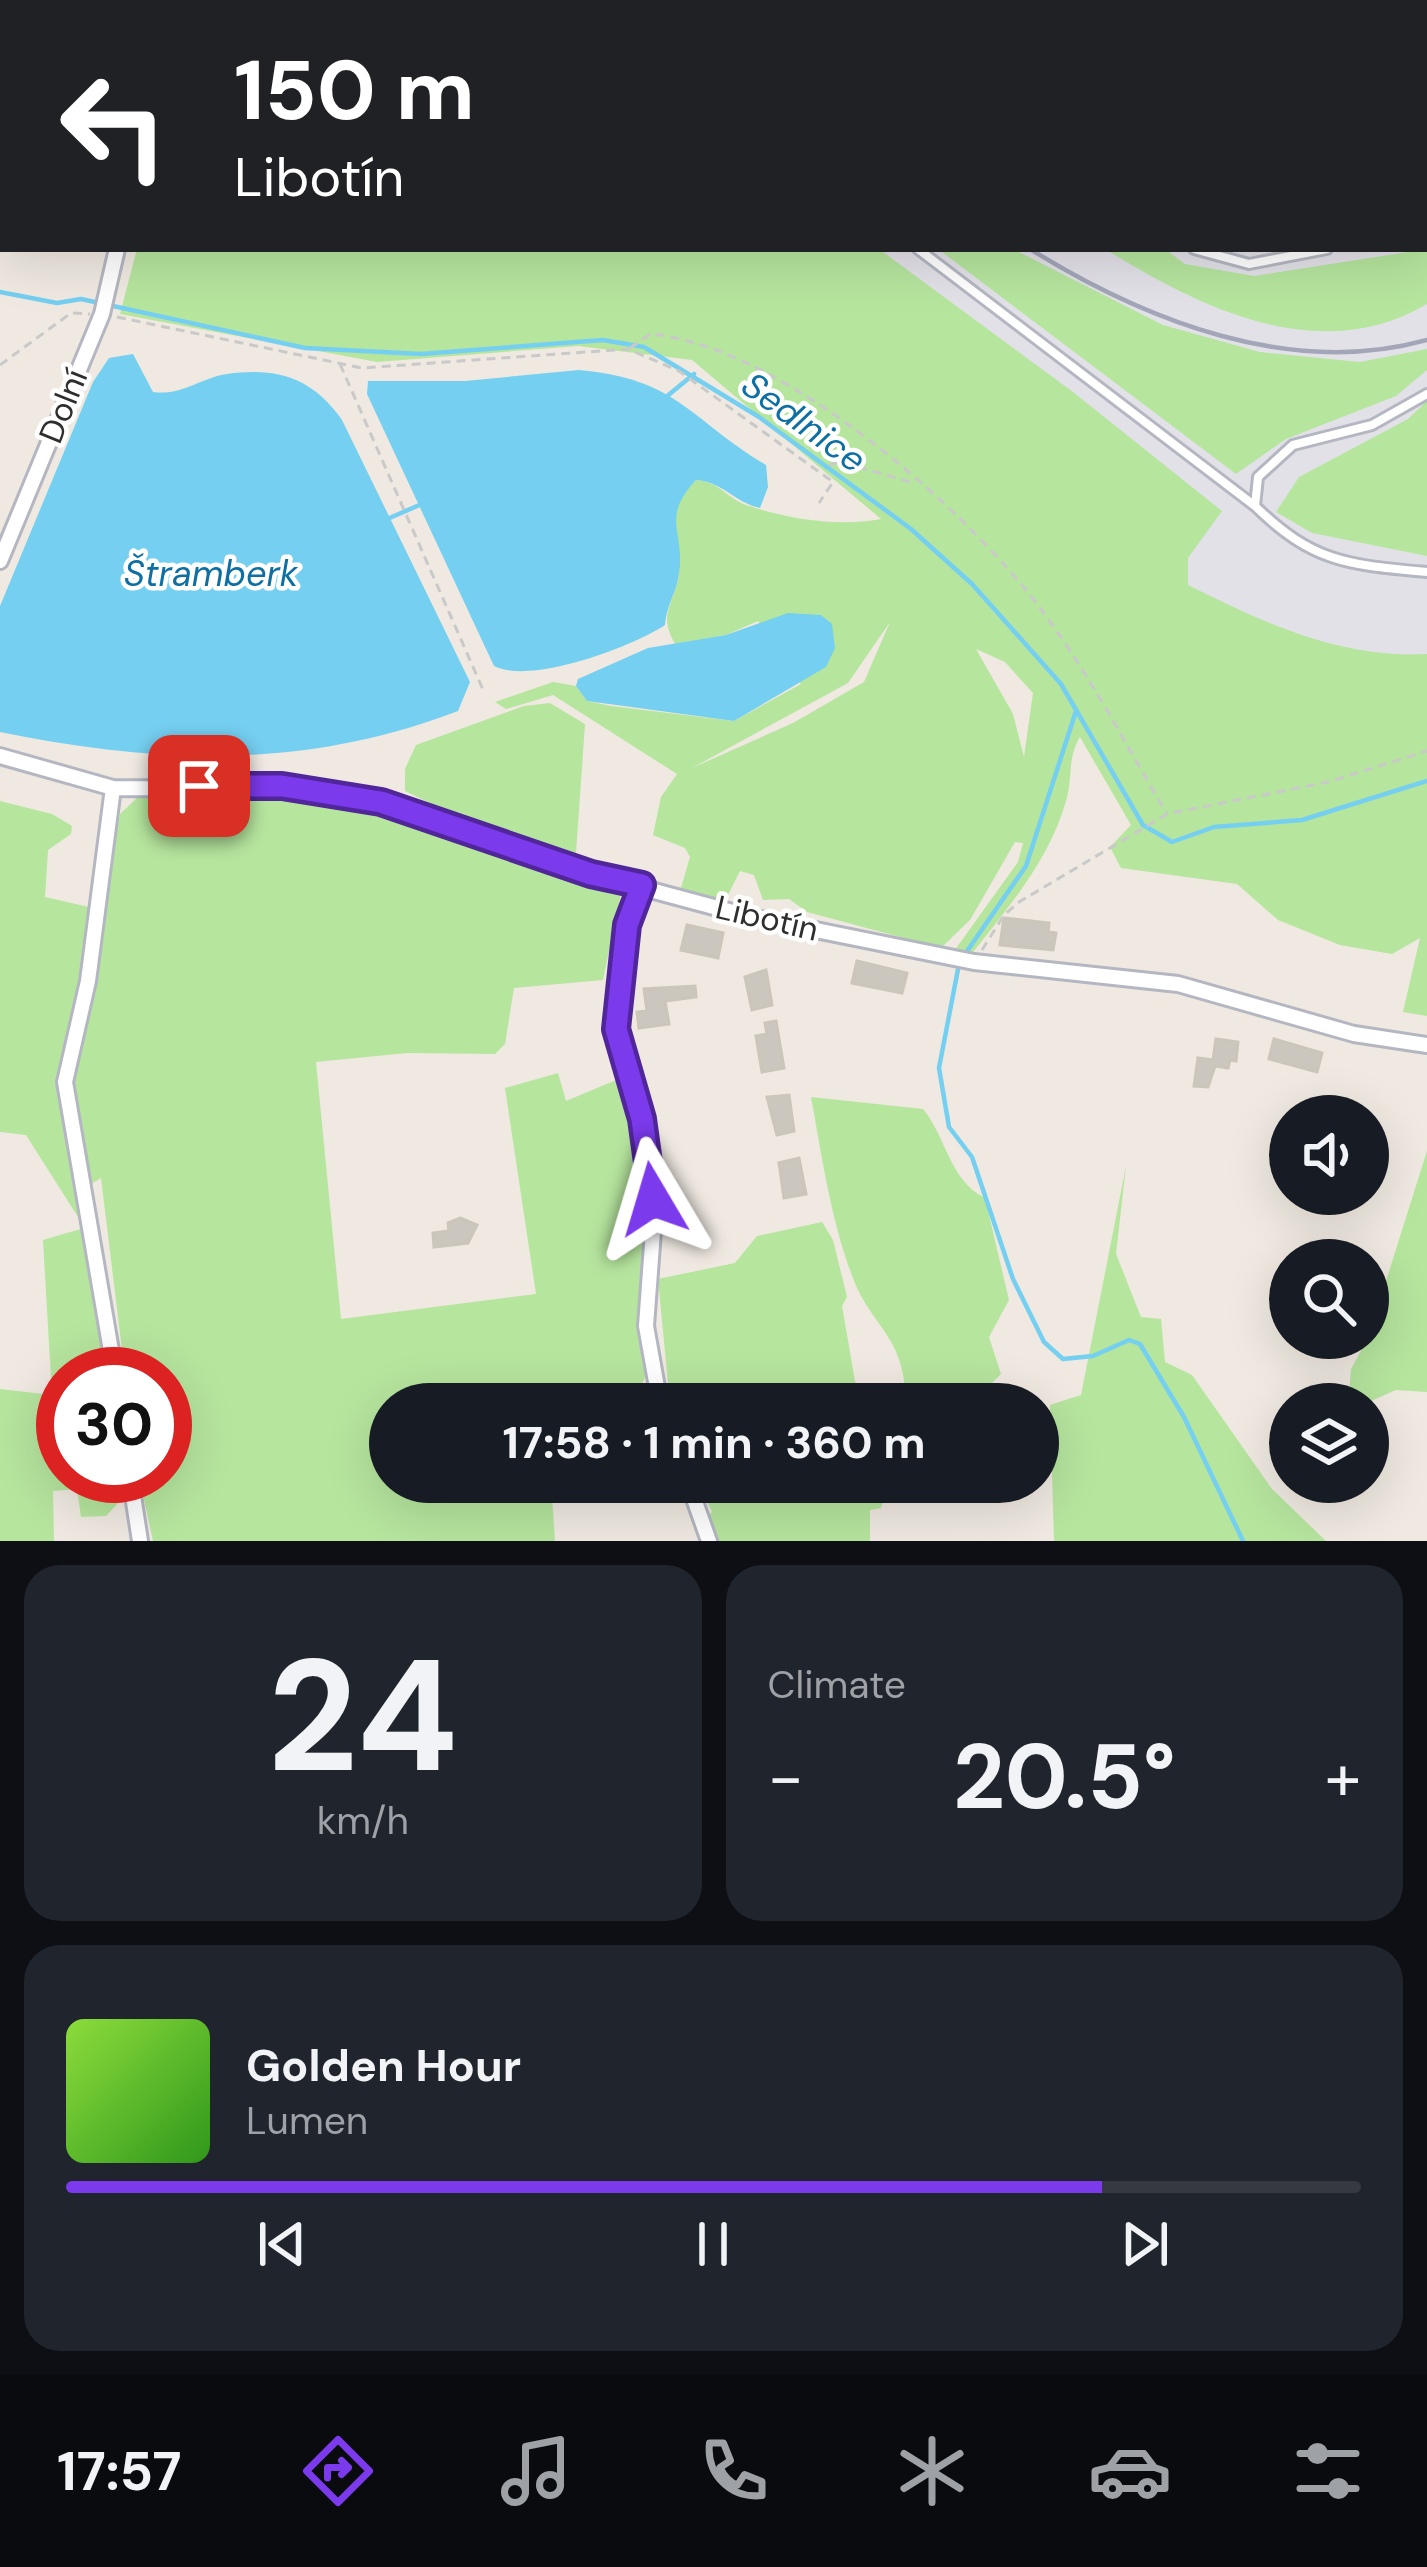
<!DOCTYPE html>
<html lang="en">
<head>
<meta charset="utf-8">
<style>
	body { margin:0; font-family:"DM Sans",sans-serif; background:#20242c; color:#f1f3f6; height:100vh; display:flex; flex-direction:column; font-size:45px; white-space:nowrap }
	* { box-sizing:border-box; margin:0 }
	p { font-size:39px; color:#9ea1a6 }
	.icon { flex:none; width:66px; height:66px; fill:none; stroke:currentColor; stroke-width:2; stroke-linecap:round; stroke-linejoin:round }
	.map { position:relative; height:1541px; overflow:hidden }
	.drawer { display:flex; flex-direction:column; gap:24px; padding:24px; background:#0d0f14; flex:1 }
	.drawer>* { flex:none }
	.top-card { position:absolute; left:0px; top:0px; width:1428px; height:252px; box-shadow:0 12px 48px #0002; background:#202124; color:#fff; overflow:hidden }
	.tools { position:absolute; left:1269px; top:1095px; display:grid; gap:24px }
	.tools a { display:grid; place-items:center; width:120px; height:120px; border-radius:50%; background:#171b24; box-shadow:0 12px 48px #0002; font-size:60px }
	.speed { position:absolute; left:36px; top:1347px; display:flex; gap:24px; font-size:60px; font-weight:700; text-align:center }
	.speed>* { display:grid; place-content:center; width:156px; height:156px; border-radius:50%; background:#171b24; box-shadow:0 12px 48px #0002; line-height:1 }
	.speed .limit { border:18px solid #d22; background:#fff; color:#111 }
	.pin { position:absolute; display:grid; place-items:center; width:102px; height:102px; color:#fff; margin:-51px; border-radius:24px; box-shadow:0 6px 18px #0006 }
	.me { position:absolute; width:132px; margin:-66px; rotate:353deg; stroke-linejoin:round; filter:drop-shadow(0 0 9px #0008) }
	.turn { display:flex; align-items:center; gap:42px; height:252px; padding:0 36px; font-size:54px }
	.turn .icon { width:156px; height:156px; stroke-width:2.5 }
	.turn b { display:block; font-size:84px; line-height:102px }
	.big { font-size:90px; font-weight:700; line-height:1.1 }
	.drawer .card { flex:1; display:flex; flex-direction:column; justify-content:center; gap:18px; min-width:0; padding:0 42px; border-radius:36px; background:#20242c }
	.drawer .dial { align-items:center; gap:0 }
	.dial b { font-size:156px; line-height:1 }
	.song { display:flex; align-items:center; gap:36px }
	.cover { width:144px; height:144px; border-radius:18px; background:linear-gradient(135deg,hsl(90 70% 55%),hsl(110 70% 35%)) }
	.played { height:12px; border-radius:6px; background:linear-gradient(90deg,#7c3aed 80%,#363941 80%) }
	.keys { display:flex; justify-content:space-around; direction:ltr }
	.heat { display:flex; justify-content:space-between; align-items:center; font-size:66px; direction:ltr }
	.drawer .tiles { flex:1; display:grid; gap:24px; grid-template-columns:1fr 1fr }
	.card:last-child { grid-column:span 2 }
	.trip { position:absolute; left:369px; top:1383px; width:690px; height:120px; border-radius:60px; background:#171b24; box-shadow:0 12px 48px #0002; font-weight:700; line-height:120px; text-align:center }
	.tab-bar { display:flex; height:192px; justify-content:space-around; align-items:center; background:#090b0e; color:#9ea1a6 }
	.tab-bar .icon { width:84px; height:84px }
	.tab-bar .current { color:#7c3aed }
	.tab-bar b { font-size:54px; color:#f1f3f6 }
	.map>svg:first-child { display:block }
</style>
</head>
<body>
<div class="map">
<svg width="1427" height="1541" viewBox="0 0 1427 1541">
	<rect width="100%" height="100%" fill="#efe9e1"/>
	<path fill="#e3e1e8" d="M 336,0 L 1427,0 L 1427,724 L 1227,696 L 729,249 L 1425,249 L 1425,3 Z"/>
	<path fill="#b6e59e" fill-rule="evenodd" d="M 137,249 L 879,249 L 1073,392 L 1222,511 L 1188,558 L 1188,585 C 1264,623 1341,659 1427,654 L 1427,1016 L 1403,1012 L 1420,938 L 1392,954 L 1340,945 L 1278,920 L 1237,884 L 1121,868 L 1110,847 L 1131,825 L 1080,737 C 1067,758 1073,779 1066,801 C 1049,861 1007,909 970,956 L 952,954 L 1018,862 L 1023,843 L 1015,842 L 970,920 L 941,948 L 807,912 L 789,899 L 763,900 L 754,875 L 740,871 L 724,903 L 680,891 L 690,857 L 685,848 L 653,835 L 661,797 L 677,774 L 553,695 L 506,709 L 495,702 L 553,682 L 576,686 L 587,701 L 611,706 L 734,721 L 801,684 L 758,621 L 726,635 L 675,644 C 659,615 671,608 678,580 C 683,558 671,533 673,512 C 675,499 687,489 696,480 C 720,482 725,497 746,505 C 788,519 838,527 881,519 L 692,360 L 578,346 L 377,362 L 120,314 ZM 890,622 L 864,682 L 793,723 L 692,768 L 848,683 ZM 976,649 L 1005,662 L 1033,693 L 1024,757 L 1013,714 Z
		M 938,249 L 1013,249 L 1163,325 L 1260,352 L 1360,362 L 1427,349 L 1427,370 L 1396,396 L 1286,439 L 1236,474 Z
		M 1105,249 L 1165,249 L 1185,264 L 1254,276 L 1427,249 L 1427,304 C 1319,368 1199,307 1105,249 Z
		M 1427,401 L 1427,556 L 1312,533 L 1276,512 L 1299,477 L 1408,419 Z
		M 550,703 L 585,724 L 576,853 L 545,843 L 516,845 L 405,791 L 405,769 L 416,745 L 524,706 Z
		M 141,794 L 304,794 L 357,803 L 622,889 L 603,980 L 514,988 L 505,1044 L 495,1054 L 407,1053 L 316,1062 L 341,1319 L 536,1294 L 505,1088 L 558,1073 L 566,1101 L 621,1078 L 634,1126 L 647,1223 L 639,1296 L 645,1377 L 635,1400 L 390,1404 L 390,1482 L 551,1482 L 555,1541 L 153,1541 L 139,1476 L 165,1476 L 165,1374 L 125,1374 L 101,1178 L 83,1189 L 78,1217 L 26,1135 L 0,1132 L 0,801 L 52,814 L 72,826 L 71,834 L 48,850 L 45,897 L 102,910 L 120,814 Z
		M 811,1097 L 923,1109 C 947,1138 949,1180 985,1198 L 1009,1300 L 989,1337 L 1001,1374 L 971,1404 L 906,1404 C 905,1334 872,1329 853,1278 C 831,1221 822,1157 811,1097 Z
		M 1427,1151 L 1427,1392 L 1396,1390 L 1364,1404 L 1348,1404 L 1351,1369 L 1368,1338 Z
		M 1126,1166 L 1116,1254 L 1141,1317 L 1161,1319 L 1165,1362 L 1192,1375 L 1272,1489 L 1326,1541 L 1054,1541 L 1050,1405 L 1081,1395 Z
		M 822,1222 L 833,1240 L 847,1297 L 842,1306 L 859,1404 L 670,1404 L 658,1279 L 735,1263 L 757,1236 Z
		M 84,1228 L 111,1374 L 63,1374 L 63,1476 L 124,1476 L 125,1496 L 106,1516 L 81,1517 L 77,1489 L 53,1491 L 54,1541 L 0,1541 L 0,1389 L 52,1395 L 43,1240 Z
		M 699,1482 L 889,1482 L 881,1508 L 870,1510 L 870,1541 L 714,1541 L 707,1517 L 712,1512 Z"/>
	<path fill="#75cff0" d="M 133,354 L 153,392 C 182,396 200,378 227,374 C 277,367 313,378 342,420 L 470,682 L 458,711 C 304,770 158,764 0,732 L 0,606 L 93,382 L 109,358 Z
		M 579,370 C 678,379 688,418 766,465 L 768,487 L 760,508 C 734,502 723,482 696,480 C 658,521 688,533 678,579 C 675,595 666,607 665,625 C 632,647 530,685 494,666 L 367,394 L 368,381 L 465,381 Z
		M 788,613 L 821,615 L 832,624 L 835,648 L 826,667 L 734,721 L 587,701 L 576,686 L 578,679 L 648,648 L 726,635 Z"/>
	<g fill="none" stroke-linecap="round" stroke-linejoin="round">
		<path stroke="#75cff0" stroke-width="4.5" d="M 0,292 L 57,303 L 81,299 L 305,348 L 421,354 L 603,340 L 644,347 L 759,417 L 911,529 L 972,584 L 1061,684 L 1143,825 L 1172,842 L 1214,827 L 1302,820 L 1427,781
			M 666,397 L 694,374
			M 385,520 L 424,503
			M 965,954 L 1026,866 L 1076,711
			M 959,964 L 939,1068 L 949,1127 L 972,1157 L 1013,1279 L 1044,1342 L 1063,1359 L 1093,1356 L 1129,1340 L 1140,1344 L 1184,1417 L 1243,1541"/>
	</g>
	<path fill="#cbc7bf" stroke="#cbc5ba" stroke-width="3" d="M 1004,918 L 1049,923 L 1048,932 L 1056,933 L 1053,950 L 1000,945 Z
		M 687,925 L 723,933 L 718,958 L 681,950 Z
		M 857,961 L 907,973 L 902,993 L 852,983 Z
		M 766,970 L 772,1005 L 752,1010 L 745,977 Z
		M 695,986 L 696,997 L 665,1001 L 669,1024 L 639,1028 L 637,1012 L 647,1011 L 644,989 Z
		M 776,1021 L 784,1068 L 762,1072 L 756,1036 L 767,1034 L 765,1023 Z
		M 1216,1039 L 1238,1042 L 1236,1061 L 1230,1060 L 1228,1068 L 1215,1066 L 1208,1087 L 1194,1086 L 1198,1058 L 1213,1060 Z
		M 1274,1039 L 1322,1053 L 1317,1072 L 1269,1059 Z
		M 789,1095 L 794,1131 L 777,1135 L 767,1097 Z
		M 799,1158 L 806,1194 L 784,1198 L 779,1163 Z
		M 460,1218 L 477,1225 L 468,1243 L 434,1247 L 433,1233 L 449,1231 L 448,1223 Z"/>
	<g fill="none" stroke-linecap="round" stroke-linejoin="round">
		<defs>
			<path id="service" d="M 542,0 L 547,3
				M 929,0 L 933,3
				M 1309,0 L 1310,3
				M 1425,230 L 1427,229
				M 918,249 L 1255,506
				M 1194,249 L 1249,264 L 1327,249
				M 1427,394 L 1372,425 L 1293,445 L 1258,477 L 1255,506 C 1313,563 1349,565 1427,572"/>
			<path id="minor" d="M 175,3 L 176,0
				M 0,561 L 102,314 L 117,249
				M 0,756 L 113,788 L 321,789 L 381,802 L 591,874 L 751,917 L 974,962 L 1178,984 L 1354,1034 L 1427,1045
				M 113,788 L 88,981 L 65,1082 L 115,1374
				M 642,885 L 627,925 L 616,1029 L 649,1161 L 653,1231 L 646,1326 L 660,1404
				M 130,1476 L 140,1541
				M 688,1482 L 709,1541"/>
		</defs>
		<use href="#service" stroke="#b4b7c1" stroke-width="14"/>
		<use href="#minor" stroke="#b4b7c1" stroke-width="20"/>
		<path stroke="#c9c9c9" stroke-width="3" stroke-dasharray="9 6" stroke-linecap="butt" d="M 1367,0 L 1367,3
			M 117,317 L 362,368 L 628,349 L 679,371 L 833,482 L 819,503
			M 630,348 L 650,334 C 782,346 966,508 1043,612 C 1090,675 1127,747 1167,814
			M 340,364 L 484,692
			M 0,365 L 71,313 L 90,314
			M 829,465 L 840,462 L 911,482
			M 982,950 L 1004,915 L 1019,902 L 1167,814 L 1328,782 L 1427,751"/>
		<use href="#service" stroke="#fff" stroke-width="8"/>
		<use href="#minor" stroke="#fff" stroke-width="14"/>
		<path stroke="#a3a6b8" stroke-width="4.5" d="M 634,0 L 639,3
			M 657,0 L 662,3
			M 680,0 L 684,3
			M 1030,249 C 1146,321 1291,378 1427,340"/>
	</g>
	<g fill="none" stroke-linecap="round" stroke-linejoin="round">
		<defs>
			<path id="route" d="M 199,786 L 282,786 L 381,802 L 591,874 L 642,885 L 627,925 L 616,1029 L 642,1119 L 653,1199"/>
		</defs>
		<use href="#route" stroke="#51269a" stroke-width="30"/>
		<use href="#route" stroke="#7c3aed" stroke-width="21"/>
	</g>
	<g text-anchor="middle" dominant-baseline="central" stroke-width="9" stroke-linejoin="round" paint-order="stroke">
		<g font-size="33" fill="#2e2e2e" stroke="#fff">
			<text transform="translate(63 406) rotate(-68)">Dolní</text>
			<text transform="translate(767 918) rotate(13)">Libotín</text>
		</g>
		<g font-size="36" font-style="italic" fill="#0d6fa3" stroke="#fff">
			<text transform="translate(804 422) rotate(36)">Sedlnice</text>
			<text x="211" y="573">Štramberk</text>
		</g>
	</g>
</svg>
<div class="tools">
<a><svg class="icon" aria-label="sound" viewBox="0 0 24 24"><path d="M4 9h4l5-4v14l-5-4H4zM17 9q2 3 0 6"/></svg></a>
<a><svg class="icon" aria-label="search" viewBox="0 0 24 24"><circle cx="10" cy="10" r="6"/><path d="M15 15l6 6"/></svg></a>
<a><svg class="icon" aria-label="layers" viewBox="0 0 24 24"><path d="M12 4l9 5-9 5-9-5zM3 14l9 5 9-5"/></svg></a>
</div>
<div class="speed"><div class="limit">30</div></div>
<div class="pin" style="left:199px;top:786px;background:#d93025"><svg class="icon" aria-label="arrive" viewBox="0 0 24 24"><path d="M6 21V4h12l-3 4 3 4H6"/></svg></div>
<svg class="me" style="left:653px;top:1199px" viewBox="-20 -20 40 40"><path d="M0-17L14 15 0 8-14 15z" fill="#7c3aed" stroke="#fff" stroke-width="4"/></svg>
<div class="trip">17:58 · 1 min · 360 m</div>
<div class="top-card">
<div class="turn"><svg class="icon" aria-label="left" viewBox="0 0 24 24"><path d="M17 20v-9H6M10 6l-5 5 5 5"/></svg><div><b>150 m</b>Libotín</div></div>
</div>
</div>
<section class="drawer">
<div class="tiles">
<div class="card dial"><b>24</b><p>km/h</p></div>
<div class="card"><p>Climate</p>
<div class="heat"><a>−</a><b class="big">20.5°</b><a>+</a></div>
</div>
<div class="card">
<div class="song"><i class="cover"></i><div><b>Golden Hour</b><p>Lumen</p></div></div>
<div class="played"></div>
<div class="keys"><svg class="icon" aria-label="previous" viewBox="0 0 24 24"><path d="M18 5L8 12l10 7zM5 5v14"/></svg><svg class="icon" aria-label="pause" viewBox="0 0 24 24"><path d="M8 5v14M16 5v14"/></svg><svg class="icon" aria-label="next" viewBox="0 0 24 24"><path d="M6 5l10 7-10 7zM19 5v14"/></svg></div>
</div>
</div>
</section>
<nav class="tab-bar">
<b>17:57</b>
<svg class="icon current" aria-label="directions" viewBox="0 0 24 24"><path d="M12 3l9 9-9 9-9-9zM9 14v-3h6M13 9l2 2-2 2"/></svg>
<svg class="icon" aria-label="music" viewBox="0 0 24 24"><path d="M9 18V5l10-2v13"/><circle cx="6" cy="18" r="3"/><circle cx="16" cy="16" r="3"/></svg>
<svg class="icon" aria-label="phone" viewBox="0 0 24 24"><path d="M5 4h4l2 5-3 2q2 4 5 5l2-3 5 2v4C11 20 4 13 5 4z"/></svg>
<svg class="icon" aria-label="climate" viewBox="0 0 24 24"><path d="M12 3v18M4 7l16 10M4 17L20 7"/></svg>
<svg class="icon" aria-label="car" viewBox="0 0 24 24"><path d="M5 17H2v-5l4-1 3-4h7l3 4 3 1v5h-3M9 17h6M6 11h13"/><circle cx="7" cy="17" r="2"/><circle cx="17" cy="17" r="2"/></svg>
<svg class="icon" aria-label="filters" viewBox="0 0 24 24"><path d="M4 7h16M4 17h16"/><circle cx="9" cy="7" r="2"/><circle cx="15" cy="17" r="2"/></svg>
</nav>
</body>
</html>
